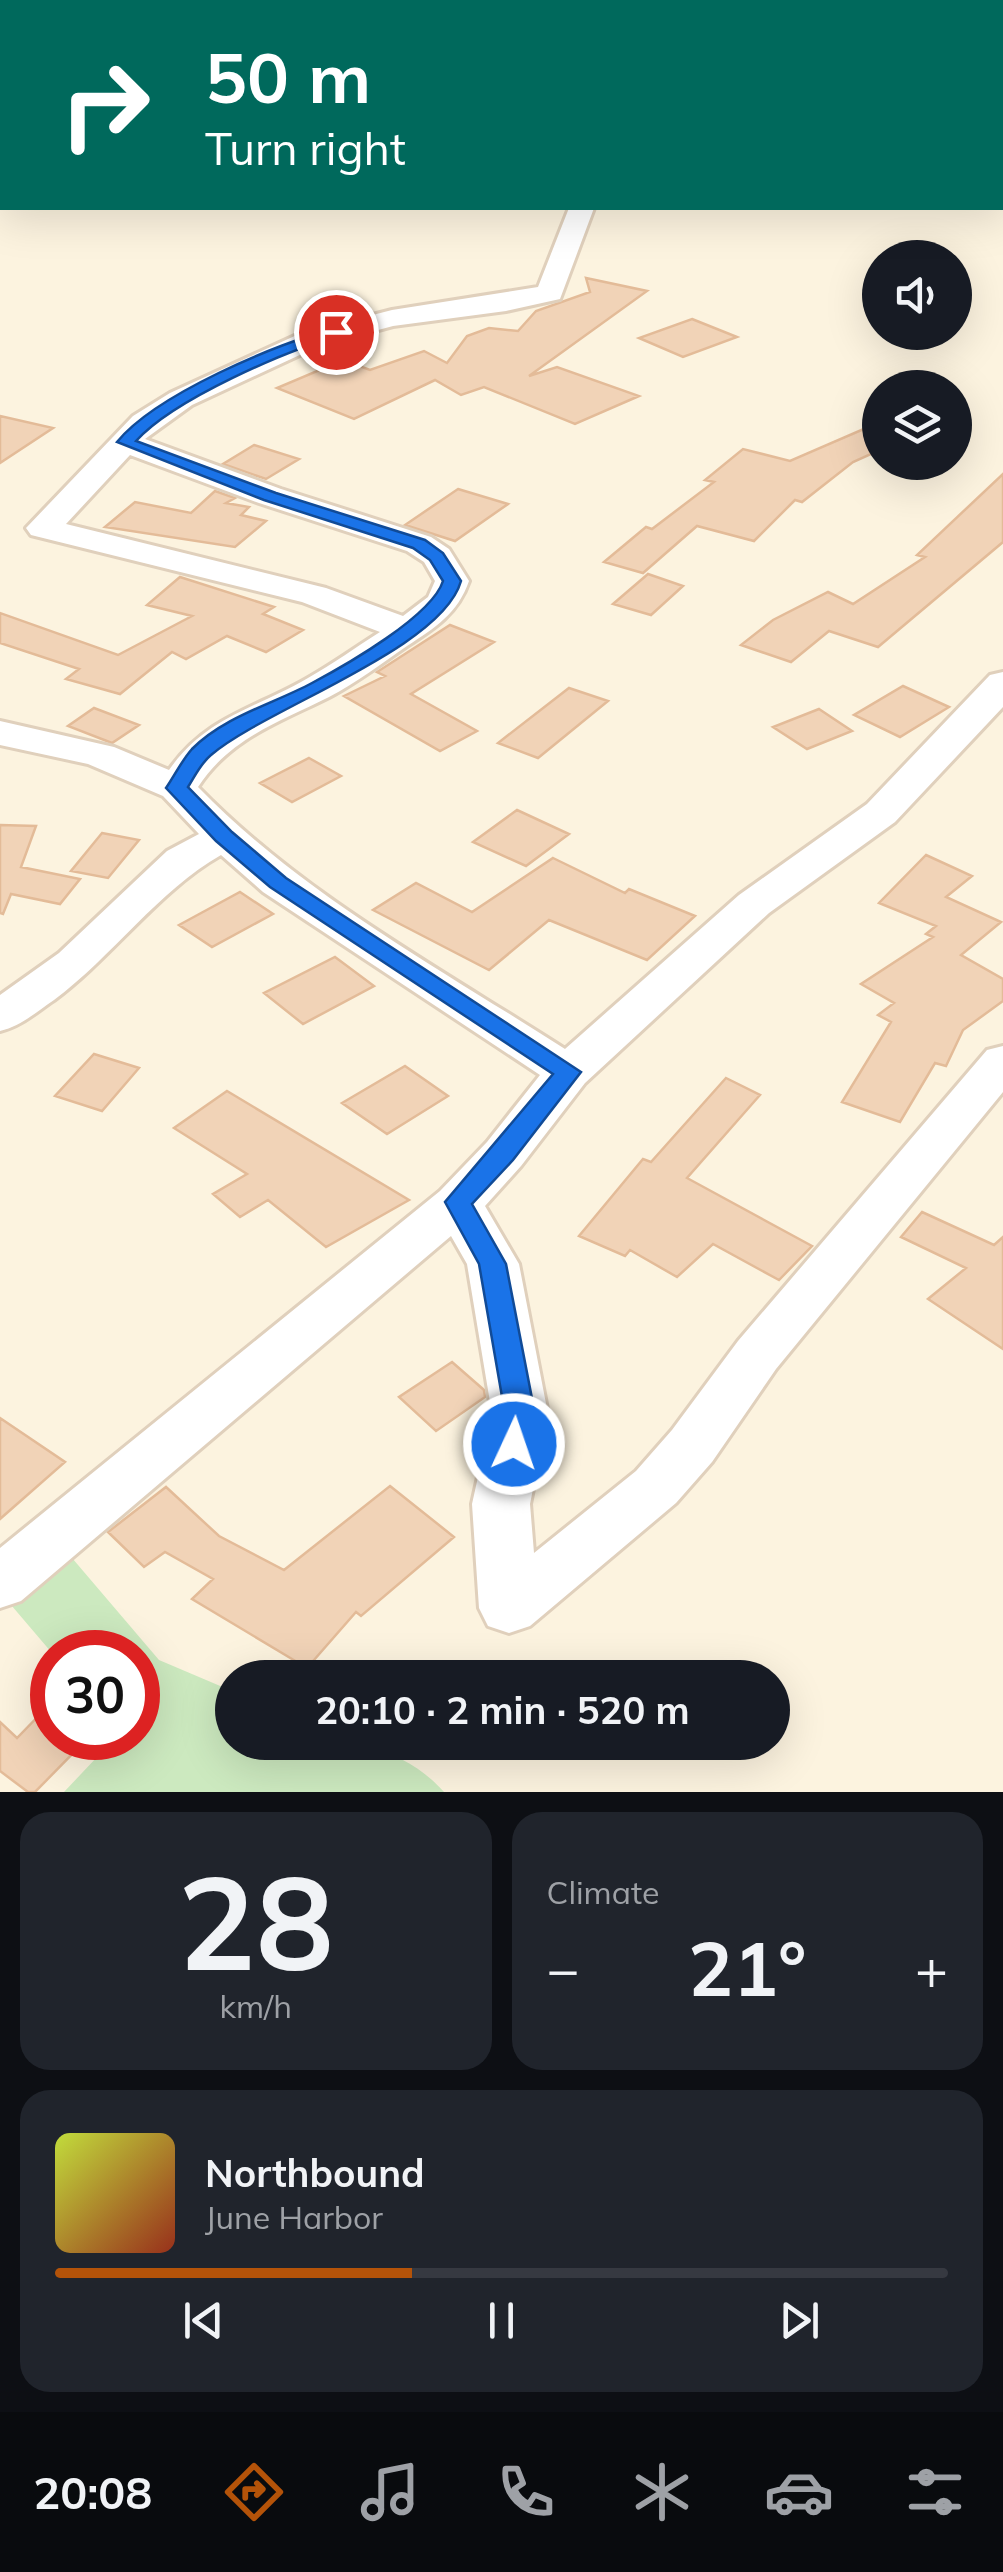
<!DOCTYPE html>
<html lang="en">
<head>
<meta charset="utf-8">
<style>
	body { margin:0; font-family:Mulish,sans-serif; background:#20242c; color:#f1f3f6; height:100vh; display:flex; flex-direction:column; font-size:38px; white-space:nowrap }
	* { box-sizing:border-box; margin:0 }
	p { font-size:32px; color:#9ea1a6 }
	.icon { flex:none; width:55px; height:55px; fill:none; stroke:currentColor; stroke-width:2; stroke-linecap:round; stroke-linejoin:round }
	.map { position:relative; height:1792px; overflow:hidden }
	.details { display:flex; flex-direction:column; gap:20px; padding:20px; background:#0d0f14; flex:1 }
	.details>* { flex:none }
	.top-card { position:absolute; left:0px; top:0px; width:1005px; height:210px; box-shadow:0 10px 40px #0002; background:#00695c; color:#fff; overflow:hidden }
	.fabs { position:absolute; left:862px; top:240px; display:grid; gap:20px }
	.fabs a { display:grid; place-items:center; width:110px; height:110px; border-radius:50%; background:#171b24; box-shadow:0 10px 40px #0002; font-size:50px }
	.speed { position:absolute; left:30px; top:1630px; display:flex; gap:20px; font-size:50px; font-weight:700; text-align:center }
	.speed>* { display:grid; place-content:center; width:130px; height:130px; border-radius:50%; background:#171b24; box-shadow:0 10px 40px #0002; line-height:1 }
	.speed .limit { border:15px solid #d22; background:#fff; color:#111 }
	.pin { position:absolute; display:grid; place-items:center; width:85px; height:85px; color:#fff; margin:-42px; border:5px solid #fff; border-radius:50%; box-shadow:0 2px 10px #0007 }
	.me { position:absolute; width:110px; margin:-55px; rotate:3deg; stroke-linejoin:round; filter:drop-shadow(0 0 8px #0008) }
	.turn { display:flex; align-items:center; gap:35px; height:210px; padding:0 40px; font-size:45px }
	.turn .icon { width:130px; height:130px; stroke-width:2.5 }
	.turn b { display:block; font-size:70px; line-height:85px }
	.big { font-size:75px; font-weight:700; line-height:1.1 }
	.details .card { flex:1; display:flex; flex-direction:column; justify-content:center; gap:15px; min-width:0; padding:0 35px; border-radius:30px; background:#20242c }
	.details .dial { align-items:center; gap:0 }
	.dial b { font-size:130px; line-height:1 }
	.song { display:flex; align-items:center; gap:30px }
	.cover { width:120px; height:120px; border-radius:15px; background:linear-gradient(135deg,hsl(70 70% 55%),hsl(10 70% 35%)) }
	.played { height:10px; border-radius:5px; background:linear-gradient(90deg,#b45309 40%,#363941 40%) }
	.keys { display:flex; justify-content:space-around; direction:ltr }
	.heat { display:flex; justify-content:space-between; align-items:center; font-size:55px; direction:ltr }
	.details .tiles { flex:1; display:grid; gap:20px; grid-template-columns:1fr 1fr }
	.card:last-child { grid-column:span 2 }
	.trip { position:absolute; left:215px; top:1660px; width:575px; height:100px; border-radius:50px; background:#171b24; box-shadow:0 10px 40px #0002; font-weight:700; line-height:100px; text-align:center }
	.tab-bar { display:flex; height:160px; justify-content:space-around; align-items:center; background:#090b0e; color:#9ea1a6 }
	.tab-bar .icon { width:70px; height:70px }
	.tab-bar .active { color:#b45309 }
	.tab-bar b { font-size:45px; color:#f1f3f6 }
	.map>svg:first-child { display:block }
</style>
</head>
<body>
<div class="map">
<svg width="1003" height="1792" viewBox="0 0 1003 1792">
	<rect width="100%" height="100%" fill="#fcf3df"/>
	<path fill="#cce9bf" d="M 55,1538 L 159,1660 L 232,1691 L 232,1742 C 309,1743 388,1729 444,1792 L 64,1792 L 115,1738 L 138,1738 L 138,1652 L 52,1653 L 0,1592 L 0,1583 Z"/>
	<path fill="#f1d3b7" stroke="#e3bb98" stroke-width="2.5" d="M 586,278 L 647,291 L 529,376 L 557,367 L 639,396 L 575,424 L 484,387 L 461,395 L 435,380 L 354,419 L 277,388 L 343,360 L 370,370 L 424,351 L 447,363 L 467,336 L 489,328 L 518,331 L 536,311 L 590,292 Z
		M 692,319 L 737,337 L 683,357 L 639,338 Z
		M 0,416 L 53,428 L 0,463 Z
		M 880,422 L 880,450 L 853,462 L 802,502 L 795,500 L 754,541 L 697,526 L 643,573 L 604,562 L 646,527 L 652,529 L 714,482 L 705,480 L 743,449 L 790,461 Z
		M 254,445 L 299,459 L 266,479 L 223,464 Z
		M 1003,474 L 1003,542 L 878,647 L 829,631 L 791,662 L 741,645 L 773,620 L 828,592 L 853,604 L 925,557 L 917,555 Z
		M 458,489 L 508,504 L 455,541 L 405,525 Z
		M 215,491 L 235,498 L 226,503 L 249,507 L 241,515 L 266,521 L 235,547 L 105,527 L 135,502 L 191,513 Z
		M 648,574 L 683,586 L 651,615 L 613,604 Z
		M 180,577 L 274,607 L 263,614 L 303,630 L 266,652 L 227,636 L 186,659 L 172,652 L 120,694 L 66,679 L 79,669 L 0,643 L 0,613 L 118,655 L 192,616 L 147,605 Z
		M 450,625 L 494,642 L 411,694 L 477,731 L 440,751 L 344,696 L 385,676 L 377,672 Z
		M 903,686 L 949,707 L 900,737 L 854,715 Z
		M 569,688 L 608,701 L 538,758 L 498,743 Z
		M 94,708 L 139,725 L 112,743 L 68,726 Z
		M 819,709 L 852,731 L 807,749 L 773,727 Z
		M 309,758 L 341,776 L 292,802 L 260,783 Z
		M 517,810 L 569,834 L 526,866 L 473,842 Z
		M 0,825 L 36,826 L 21,867 L 80,879 L 60,904 L 11,894 L 3,914 L 0,913 Z
		M 102,833 L 139,840 L 108,878 L 71,871 Z
		M 926,855 L 972,876 L 946,897 L 1001,922 L 961,955 L 1003,979 L 1003,1001 L 963,1030 L 946,1066 L 935,1063 L 900,1122 L 842,1102 L 891,1022 L 878,1015 L 894,1003 L 861,984 L 933,937 L 926,934 L 936,926 L 879,903 Z
		M 553,858 L 625,893 L 629,889 L 695,916 L 647,960 L 549,920 L 489,970 L 373,910 L 416,883 L 472,912 Z
		M 240,892 L 273,914 L 212,947 L 179,925 Z
		M 335,957 L 374,986 L 303,1024 L 264,993 Z
		M 94,1054 L 139,1068 L 102,1111 L 55,1096 Z
		M 405,1066 L 448,1096 L 387,1134 L 342,1103 Z
		M 726,1078 L 760,1095 L 687,1178 L 812,1246 L 779,1280 L 713,1244 L 677,1277 L 630,1250 L 625,1256 L 579,1236 L 643,1159 L 651,1162 Z
		M 227,1091 L 409,1200 L 326,1247 L 268,1200 L 240,1217 L 213,1194 L 247,1174 L 174,1128 Z
		M 922,1212 L 994,1245 L 1003,1237 L 1003,1349 L 928,1299 L 966,1268 L 901,1237 Z
		M 452,1362 L 484,1390 L 485,1397 L 436,1431 L 399,1397 Z
		M 0,1418 L 65,1462 L 0,1519 Z
		M 390,1486 L 454,1537 L 361,1616 L 356,1612 L 307,1668 L 192,1599 L 213,1579 L 165,1552 L 144,1567 L 108,1532 L 166,1487 L 219,1536 L 284,1570 Z
		M 52,1702 L 52,1738 L 88,1738 L 35,1792 L 28,1792 L 0,1771 L 0,1722 L 17,1738 Z"/>
	<g fill="none" stroke-linecap="round" stroke-linejoin="round">
		<defs>
			<path id="street" d="M 0,16 L 2,16 L 2,28 L 0,28 Z
				M 1002,65 L 1003,65 L 1003,79 L 1002,79 Z
				M 569,208 L 594,208 L 560,299 L 506,311 L 393,326 L 319,346 L 192,405 L 145,439 L 281,489 L 431,537 L 449,549 L 469,581 C 458,613 435,628 407,646 C 382,663 356,683 329,697 C 279,722 230,738 198,787 C 303,895 439,968 565,1049 L 739,895 L 867,804 L 990,675 L 1003,672 L 1003,707 L 895,822 L 769,913 L 585,1083 L 521,1166 L 485,1206 L 519,1264 L 548,1414 L 530,1504 L 534,1553 L 636,1471 L 672,1430 L 738,1341 L 987,1050 L 1003,1046 L 1003,1092 L 776,1369 L 712,1462 L 676,1503 L 530,1626 L 509,1633 L 488,1626 L 479,1608 L 472,1504 L 492,1414 L 467,1264 L 451,1236 L 21,1601 L 0,1608 L 0,1548 L 440,1191 L 487,1142 L 540,1075 L 263,892 L 221,855 C 159,890 112,957 54,1000 C 36,1012 21,1026 0,1031 L 0,995 L 59,953 L 167,851 L 199,834 L 163,796 L 88,764 L 0,745 L 0,721 L 114,747 L 169,770 C 207,716 255,709 308,678 C 333,664 356,647 380,632 L 302,602 L 31,535 L 26,528 L 133,416 L 170,393 L 299,334 L 392,310 L 538,287 ZM 130,455 L 259,503 L 407,551 L 424,562 L 435,581 L 428,597 L 403,616 L 326,588 L 66,524 Z"/>
		</defs>
		<use href="#street" stroke="#e0d0bc" stroke-width="6"/>
		<use href="#street" fill="#fff" fill-rule="evenodd"/>
	</g>
	<path fill="#1a73e8" stroke="#114b97" stroke-width="2.5" d="M 336,328 L 344,332 L 342,335 C 287,350 174,399 136,441 L 276,493 L 425,540 L 443,553 L 461,581 C 442,649 266,708 211,755 C 201,763 195,776 188,787 L 232,832 L 286,878 L 581,1072 L 513,1160 L 472,1204 L 506,1264 L 535,1414 L 524,1452 L 514,1455 L 503,1452 L 499,1444 L 505,1414 L 479,1264 L 445,1202 L 553,1074 L 270,887 L 216,841 L 166,788 C 175,775 182,760 192,749 C 225,716 273,704 312,683 C 346,665 432,616 443,581 L 430,560 L 413,548 L 264,500 L 117,442 C 155,395 277,343 336,328 Z"/>
</svg>
<div class="fabs">
<a><svg class="icon" aria-label="sound" viewBox="0 0 24 24"><path d="M4 9h4l5-4v14l-5-4H4zM17 9q2 3 0 6"/></svg></a>
<a><svg class="icon" aria-label="layers" viewBox="0 0 24 24"><path d="M12 4l9 5-9 5-9-5zM3 14l9 5 9-5"/></svg></a>
</div>
<div class="speed"><div class="limit">30</div></div>
<div class="pin" style="left:336px;top:332px;background:#d93025"><svg class="icon" aria-label="arrive" viewBox="0 0 24 24"><path d="M6 21V4h12l-3 4 3 4H6"/></svg></div>
<svg class="me" style="left:514px;top:1444px" viewBox="-20 -20 40 40"><circle r="17" fill="#1a73e8" stroke="#fff" stroke-width="3"/><path d="M0-11L8 9 0 5-8 9z" fill="#fff"/></svg>
<div class="trip">20:10 · 2 min · 520 m</div>
<div class="top-card">
<div class="turn"><svg class="icon" aria-label="right" viewBox="0 0 24 24"><path d="M7 20v-9h11M14 6l5 5-5 5"/></svg><div><b>50 m</b>Turn right</div></div>
</div>
</div>
<section class="details">
<div class="tiles">
<div class="card dial"><b>28</b><p>km/h</p></div>
<div class="card"><p>Climate</p>
<div class="heat"><a>−</a><b class="big">21°</b><a>+</a></div>
</div>
<div class="card">
<div class="song"><i class="cover"></i><div><b>Northbound</b><p>June Harbor</p></div></div>
<div class="played"></div>
<div class="keys"><svg class="icon" aria-label="previous" viewBox="0 0 24 24"><path d="M18 5L8 12l10 7zM5 5v14"/></svg><svg class="icon" aria-label="pause" viewBox="0 0 24 24"><path d="M8 5v14M16 5v14"/></svg><svg class="icon" aria-label="next" viewBox="0 0 24 24"><path d="M6 5l10 7-10 7zM19 5v14"/></svg></div>
</div>
</div>
</section>
<nav class="tab-bar">
<b>20:08</b>
<svg class="icon active" aria-label="directions" viewBox="0 0 24 24"><path d="M12 3l9 9-9 9-9-9zM9 14v-3h6M13 9l2 2-2 2"/></svg>
<svg class="icon" aria-label="music" viewBox="0 0 24 24"><path d="M9 18V5l10-2v13"/><circle cx="6" cy="18" r="3"/><circle cx="16" cy="16" r="3"/></svg>
<svg class="icon" aria-label="phone" viewBox="0 0 24 24"><path d="M5 4h4l2 5-3 2q2 4 5 5l2-3 5 2v4C11 20 4 13 5 4z"/></svg>
<svg class="icon" aria-label="climate" viewBox="0 0 24 24"><path d="M12 3v18M4 7l16 10M4 17L20 7"/></svg>
<svg class="icon" aria-label="car" viewBox="0 0 24 24"><path d="M5 17H2v-5l4-1 3-4h7l3 4 3 1v5h-3M9 17h6M6 11h13"/><circle cx="7" cy="17" r="2"/><circle cx="17" cy="17" r="2"/></svg>
<svg class="icon" aria-label="filters" viewBox="0 0 24 24"><path d="M4 7h16M4 17h16"/><circle cx="9" cy="7" r="2"/><circle cx="15" cy="17" r="2"/></svg>
</nav>
</body>
</html>
